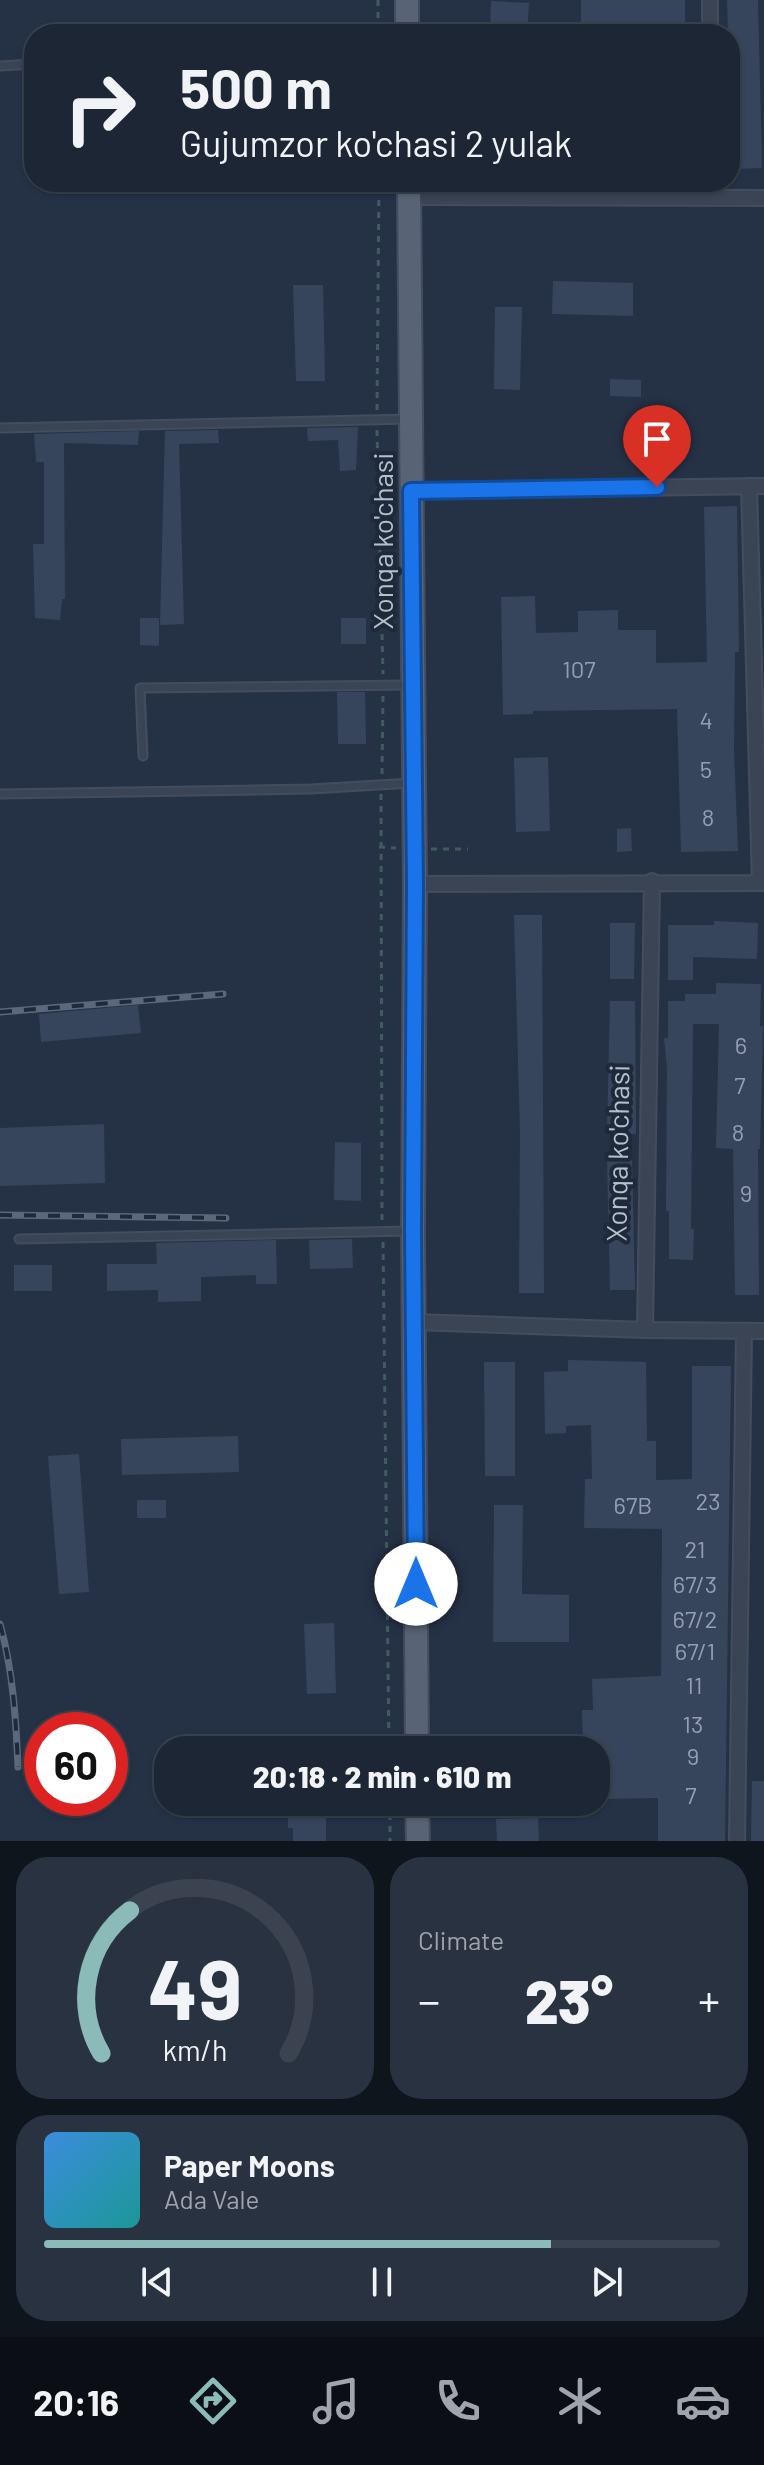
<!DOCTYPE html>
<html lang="en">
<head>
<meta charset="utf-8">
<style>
	body { margin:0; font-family:Barlow,sans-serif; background:#293240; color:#f1f3f6; height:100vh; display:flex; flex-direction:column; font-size:30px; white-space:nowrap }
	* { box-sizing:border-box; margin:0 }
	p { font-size:26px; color:#a0a5ac }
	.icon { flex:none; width:44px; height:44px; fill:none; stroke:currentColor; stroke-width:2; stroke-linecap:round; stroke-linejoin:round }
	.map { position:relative; height:1841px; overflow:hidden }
	.panel { display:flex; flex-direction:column; gap:16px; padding:16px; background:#0f151d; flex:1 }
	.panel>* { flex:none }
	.hud { position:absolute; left:24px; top:24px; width:716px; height:168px; border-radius:32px; box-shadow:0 2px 6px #0004,0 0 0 2px #3a434f; background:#1c2634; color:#f1f3f6; overflow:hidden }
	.speed { position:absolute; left:24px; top:1712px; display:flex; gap:16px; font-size:40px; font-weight:700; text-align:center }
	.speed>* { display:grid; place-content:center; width:104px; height:104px; border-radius:50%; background:#1c2634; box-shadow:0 2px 6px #0004,0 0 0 2px #3a434f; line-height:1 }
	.speed .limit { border:12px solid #d22; background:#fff; color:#111 }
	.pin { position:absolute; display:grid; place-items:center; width:68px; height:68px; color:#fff; margin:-82px -34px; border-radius:50% 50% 50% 0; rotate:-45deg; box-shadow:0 0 8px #0007 }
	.pin .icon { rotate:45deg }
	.me { position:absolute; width:88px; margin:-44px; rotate:0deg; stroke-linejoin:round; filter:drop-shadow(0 0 6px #0008) }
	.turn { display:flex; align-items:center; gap:28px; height:168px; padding:0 24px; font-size:36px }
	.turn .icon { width:104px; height:104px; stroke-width:2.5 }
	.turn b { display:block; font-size:56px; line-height:68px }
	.big { font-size:60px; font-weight:800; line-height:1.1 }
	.panel .tile { flex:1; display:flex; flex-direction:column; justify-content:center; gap:12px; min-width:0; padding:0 28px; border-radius:32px; background:#293240 }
	.panel .dial { align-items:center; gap:0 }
	.dial svg { height:208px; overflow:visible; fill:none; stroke:#3a434f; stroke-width:7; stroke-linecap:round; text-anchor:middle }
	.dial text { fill:#f1f3f6; stroke:none }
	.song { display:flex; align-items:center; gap:24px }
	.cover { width:96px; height:96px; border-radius:12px; background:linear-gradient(135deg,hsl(210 70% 55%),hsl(180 70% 35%)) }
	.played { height:8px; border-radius:4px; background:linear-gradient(90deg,#8bbbb9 75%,#3a434f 75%) }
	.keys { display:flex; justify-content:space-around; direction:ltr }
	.heat { display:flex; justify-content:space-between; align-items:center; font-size:44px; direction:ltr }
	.panel .tiles { flex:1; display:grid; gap:16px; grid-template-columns:1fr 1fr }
	.tile:last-child { grid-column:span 2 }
	.trip { position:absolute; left:154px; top:1736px; width:456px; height:80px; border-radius:32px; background:#1c2634; box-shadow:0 2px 6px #0004,0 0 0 2px #3a434f; font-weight:800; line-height:80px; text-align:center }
	.menu { display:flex; height:128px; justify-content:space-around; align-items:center; background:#0b0f15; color:#a0a5ac }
	.menu .icon { width:56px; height:56px }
	.menu .active { color:#8bbbb9 }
	.menu b { font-size:36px; color:#f1f3f6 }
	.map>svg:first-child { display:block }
</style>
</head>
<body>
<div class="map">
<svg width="764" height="1841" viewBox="0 0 764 1841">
	<rect width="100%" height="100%" fill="#253246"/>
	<path fill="#37455c" d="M 581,0 L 685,0 L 685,34 L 581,34 Z
		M 727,0 L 758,0 L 762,168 L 731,169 L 730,34 L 728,34 Z
		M 491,1 L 529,3 L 527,34 L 490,34 Z
		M 553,281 L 633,283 L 633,316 L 552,314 Z
		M 293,285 L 323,285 L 325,381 L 296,381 Z
		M 495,307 L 522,307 L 520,390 L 494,389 Z
		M 610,379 L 641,380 L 641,397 L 610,396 Z
		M 358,427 L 356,470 L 340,471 L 338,440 L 308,441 L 307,428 Z
		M 218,430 L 219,443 L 179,444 L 184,624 L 160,625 L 165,431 Z
		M 139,431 L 138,445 L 64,443 L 65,599 L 62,599 L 60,620 L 35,618 L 33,544 L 44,544 L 44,462 L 36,462 L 34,434 Z
		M 737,506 L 739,652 L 735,652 L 734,751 L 738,851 L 681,852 L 677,709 L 533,711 L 533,714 L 503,715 L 501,597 L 535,596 L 536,633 L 578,632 L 578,611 L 618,610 L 618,630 L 656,630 L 656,663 L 707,662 L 704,507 Z
		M 140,618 L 159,618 L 159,646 L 140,645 Z
		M 341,618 L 366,618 L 366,644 L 341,644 Z
		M 337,692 L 365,692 L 366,744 L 338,744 Z
		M 548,757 L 550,831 L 516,832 L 514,758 Z
		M 631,828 L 632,851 L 617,852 L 617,829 Z
		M 514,915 L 542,915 L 544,1293 L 519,1293 L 520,1133 Z
		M 714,921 L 758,923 L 757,959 L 693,957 L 693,980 L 668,980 L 668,925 L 714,925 Z
		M 610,923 L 635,923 L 634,979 L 610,979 Z
		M 716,983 L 761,984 L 760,1026 L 763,1026 L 760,1149 L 758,1149 L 759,1295 L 735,1295 L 733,1149 L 716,1148 L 719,1024 L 693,1024 L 691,1229 L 694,1229 L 693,1260 L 669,1259 L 669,1211 L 666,1211 L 667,1068 L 664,1038 L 668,1038 L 668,1001 L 685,1001 L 685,994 L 716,994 Z
		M 610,1001 L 635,1001 L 636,1134 L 607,1134 Z
		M 138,1005 L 141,1033 L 41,1042 L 39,1014 Z
		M 104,1124 L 105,1183 L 0,1186 L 0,1128 Z
		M 335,1142 L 361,1143 L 361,1201 L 334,1200 Z
		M 607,1159 L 632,1159 L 635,1290 L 610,1290 Z
		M 352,1239 L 353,1268 L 310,1269 L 309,1240 Z
		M 276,1240 L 277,1284 L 256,1284 L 256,1275 L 201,1277 L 201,1301 L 158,1302 L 158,1290 L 107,1291 L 107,1264 L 157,1264 L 156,1243 Z
		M 14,1265 L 52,1265 L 52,1291 L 14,1291 Z
		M 568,1360 L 646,1362 L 647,1441 L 656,1441 L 656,1480 L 692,1479 L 692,1366 L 731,1366 L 725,1841 L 658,1841 L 658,1798 L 596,1799 L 596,1750 L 594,1740 L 583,1740 L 582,1710 L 593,1710 L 592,1679 L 661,1676 L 662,1529 L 584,1528 L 585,1479 L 592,1479 L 591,1425 L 566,1426 L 566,1433 L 545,1434 L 544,1372 L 568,1371 Z
		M 484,1362 L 515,1362 L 515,1476 L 485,1476 Z
		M 238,1436 L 239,1472 L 122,1475 L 121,1439 Z
		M 79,1454 L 89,1592 L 59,1594 L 48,1456 Z
		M 137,1500 L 166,1500 L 166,1518 L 137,1518 Z
		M 494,1505 L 523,1505 L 522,1594 L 569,1595 L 569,1642 L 493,1642 Z
		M 334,1623 L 336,1693 L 307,1694 L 304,1624 Z
		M 752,1781 L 764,1781 L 764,1841 L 751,1841 Z
		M 294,1802 L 326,1802 L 326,1841 L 293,1841 L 293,1828 L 288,1828 L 288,1816 L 294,1816 Z
		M 538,1818 L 539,1841 L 497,1841 L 496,1819 Z"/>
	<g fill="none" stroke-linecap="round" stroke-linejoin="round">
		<defs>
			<path id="service" d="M 0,66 L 34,64
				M 0,428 L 410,419
				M 143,756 L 140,688 L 411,685
				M 0,794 L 311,789 L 412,783
				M 19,1239 L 409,1231"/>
			<path id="minor" d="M 710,0 L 710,34
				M 409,197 L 764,198
				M 749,486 L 760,883
				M 411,491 L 764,486
				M 415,884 L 764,883
				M 414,1322 L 645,1330 L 764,1331
				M 645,1330 L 652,881
				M 737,1841 L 744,1332"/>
			<path id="primary" d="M 407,34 L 407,0
				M 409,182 L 415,884 L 413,1231 L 417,1750
				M 417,1802 L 418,1841"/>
		</defs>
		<use href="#service" stroke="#434d5e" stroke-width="11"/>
		<use href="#minor" stroke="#434d5e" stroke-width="18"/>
		<use href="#primary" stroke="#434d5e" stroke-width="26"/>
		<path stroke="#415b5e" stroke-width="3" stroke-dasharray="6 6" stroke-linecap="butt" d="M 378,0 L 378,34
			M 377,410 L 379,182
			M 377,430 L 383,674
			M 382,774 L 383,694
			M 381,794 L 382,1222
			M 379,847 L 396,848
			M 431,849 L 468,849
			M 383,1242 L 389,1750
			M 390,1802 L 390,1841"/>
		<use href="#service" stroke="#3a4455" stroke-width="7"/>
		<use href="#minor" stroke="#3a4455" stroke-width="14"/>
		<use href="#primary" stroke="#586375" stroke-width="22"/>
		<defs>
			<path id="rail" d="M 0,1012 L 223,994
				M 0,1215 L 226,1218
				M 0,1624 C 13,1671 16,1719 18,1767"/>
		</defs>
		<use href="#rail" stroke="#5b687c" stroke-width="7"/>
		<use href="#rail" stroke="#1e293a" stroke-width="4" stroke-dasharray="12" stroke-linecap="butt"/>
	</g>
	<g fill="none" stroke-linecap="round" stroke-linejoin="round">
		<defs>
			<path id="route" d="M 416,1584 L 413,1231 L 415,884 L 411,491 L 657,487"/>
		</defs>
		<use href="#route" stroke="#114b97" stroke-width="20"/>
		<use href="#route" stroke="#1a73e8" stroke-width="14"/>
	</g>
	<g text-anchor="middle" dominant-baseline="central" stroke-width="8" stroke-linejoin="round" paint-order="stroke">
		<g font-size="24" fill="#959eb0">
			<text x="579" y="668">107</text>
			<text x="706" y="719">4</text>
			<text x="706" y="768">5</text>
			<text x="708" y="816">8</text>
			<text x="741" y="1044">6</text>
			<text x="740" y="1084">7</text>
			<text x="738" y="1131">8</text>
			<text x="746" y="1192">9</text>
			<text x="708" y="1500">23</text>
			<text x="633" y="1504">67B</text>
			<text x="695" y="1548">21</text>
			<text x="695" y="1583">67/3</text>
			<text x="695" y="1618">67/2</text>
			<text x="695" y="1650">67/1</text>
			<text x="694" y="1684">11</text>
			<text x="693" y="1723">13</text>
			<text x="693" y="1755">9</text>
			<text x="691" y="1794">7</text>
		</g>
		<g font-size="28" fill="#b7bfce" stroke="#1e293a">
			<text transform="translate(382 541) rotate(-90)">Xonqa ko'chasi</text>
			<text transform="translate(617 1153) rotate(-89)">Xonqa ko'chasi</text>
		</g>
	</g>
</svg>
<div class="speed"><div class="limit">60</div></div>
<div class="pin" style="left:657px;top:487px;background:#d93025"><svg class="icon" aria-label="arrive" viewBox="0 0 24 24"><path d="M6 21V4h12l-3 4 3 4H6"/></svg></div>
<svg class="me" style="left:416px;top:1584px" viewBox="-20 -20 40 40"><circle r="19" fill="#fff"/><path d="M0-13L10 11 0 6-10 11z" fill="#1a73e8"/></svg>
<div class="trip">20:18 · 2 min · 610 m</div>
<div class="hud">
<div class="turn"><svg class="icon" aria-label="right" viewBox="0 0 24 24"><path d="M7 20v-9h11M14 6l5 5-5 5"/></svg><div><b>500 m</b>Gujumzor ko'chasi 2 yulak</div></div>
</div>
</div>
<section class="panel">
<div class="tiles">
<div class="tile dial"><svg viewBox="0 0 100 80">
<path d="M14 69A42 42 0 1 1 86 69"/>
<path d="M14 69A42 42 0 0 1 25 14" stroke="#8bbbb9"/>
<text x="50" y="56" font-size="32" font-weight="700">49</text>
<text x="50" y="72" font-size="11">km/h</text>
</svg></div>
<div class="tile"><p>Climate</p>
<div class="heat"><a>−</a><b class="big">23°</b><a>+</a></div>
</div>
<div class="tile">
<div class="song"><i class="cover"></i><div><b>Paper Moons</b><p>Ada Vale</p></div></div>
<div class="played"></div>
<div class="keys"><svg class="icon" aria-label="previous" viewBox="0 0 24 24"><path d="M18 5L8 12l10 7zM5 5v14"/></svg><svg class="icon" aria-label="pause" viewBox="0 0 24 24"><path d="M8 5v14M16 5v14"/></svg><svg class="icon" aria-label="next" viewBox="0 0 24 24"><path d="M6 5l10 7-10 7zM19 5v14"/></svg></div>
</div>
</div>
</section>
<nav class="menu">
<b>20:16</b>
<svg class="icon active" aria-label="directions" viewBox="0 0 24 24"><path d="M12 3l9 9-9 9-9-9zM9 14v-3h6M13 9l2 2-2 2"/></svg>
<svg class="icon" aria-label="music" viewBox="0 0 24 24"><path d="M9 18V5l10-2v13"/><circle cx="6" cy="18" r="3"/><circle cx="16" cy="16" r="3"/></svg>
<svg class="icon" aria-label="phone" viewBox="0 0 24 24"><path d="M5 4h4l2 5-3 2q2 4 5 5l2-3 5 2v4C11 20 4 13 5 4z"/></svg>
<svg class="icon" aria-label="climate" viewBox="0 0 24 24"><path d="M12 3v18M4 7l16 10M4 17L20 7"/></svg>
<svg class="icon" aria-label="car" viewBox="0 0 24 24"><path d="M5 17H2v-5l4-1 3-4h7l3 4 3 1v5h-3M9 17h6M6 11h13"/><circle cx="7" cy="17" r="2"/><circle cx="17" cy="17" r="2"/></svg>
</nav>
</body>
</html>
